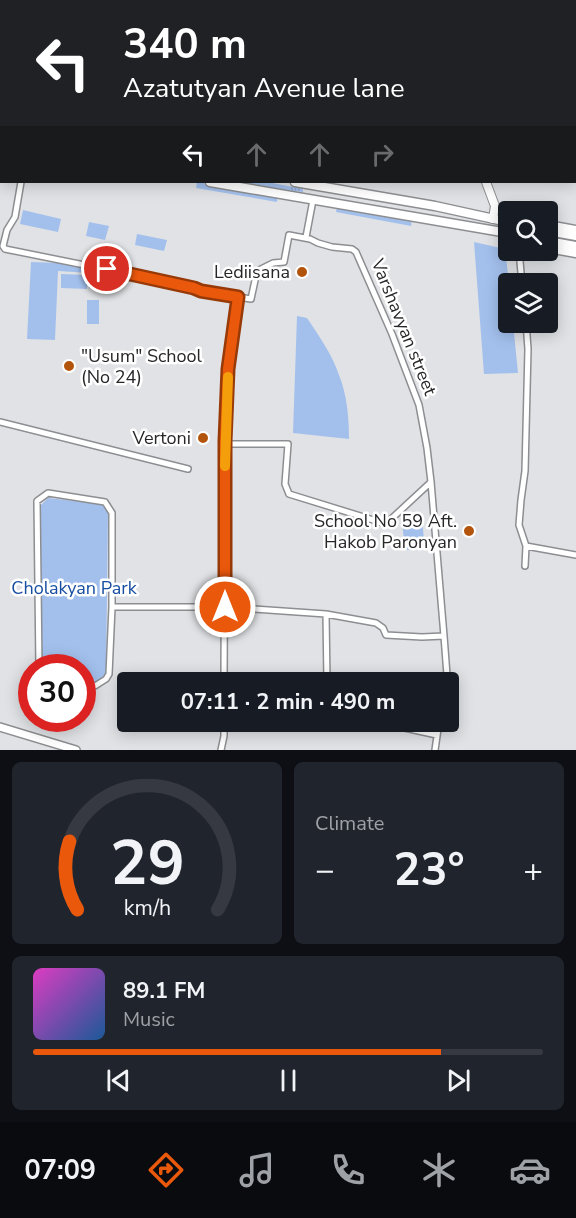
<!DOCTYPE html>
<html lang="en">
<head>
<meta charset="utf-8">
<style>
	body { margin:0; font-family:"Nunito Sans",sans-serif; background:#20242c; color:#f1f3f6; height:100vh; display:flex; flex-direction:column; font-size:22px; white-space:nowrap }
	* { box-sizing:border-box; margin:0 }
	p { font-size:20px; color:#9ea1a6 }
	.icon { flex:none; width:33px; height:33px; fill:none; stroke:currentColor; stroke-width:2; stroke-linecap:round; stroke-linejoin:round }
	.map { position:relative; height:750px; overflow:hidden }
	.side { display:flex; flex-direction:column; gap:12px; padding:12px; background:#0d0f14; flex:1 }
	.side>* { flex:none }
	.hud { position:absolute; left:0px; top:0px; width:576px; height:183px; box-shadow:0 3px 15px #0003; background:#202124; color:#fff; overflow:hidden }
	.tools { position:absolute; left:498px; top:201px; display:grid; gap:12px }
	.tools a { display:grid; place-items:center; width:60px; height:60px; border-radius:6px; background:#171b24; box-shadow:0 3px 15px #0003; font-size:30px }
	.speed { position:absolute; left:18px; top:654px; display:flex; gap:12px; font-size:30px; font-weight:700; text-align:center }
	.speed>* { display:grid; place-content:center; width:78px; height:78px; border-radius:50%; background:#171b24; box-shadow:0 3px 15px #0003; line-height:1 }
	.speed .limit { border:9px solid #d22; background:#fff; color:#111 }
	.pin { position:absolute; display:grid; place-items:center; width:51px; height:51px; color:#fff; margin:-26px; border:3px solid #fff; border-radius:50%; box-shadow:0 2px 6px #0007 }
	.me { position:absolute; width:66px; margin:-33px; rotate:0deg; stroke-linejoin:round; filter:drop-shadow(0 0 4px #0008) }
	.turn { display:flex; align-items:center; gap:21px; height:126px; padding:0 24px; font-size:27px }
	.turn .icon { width:78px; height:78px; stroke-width:2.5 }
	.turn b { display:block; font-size:42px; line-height:51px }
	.lanes { display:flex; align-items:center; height:57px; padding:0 24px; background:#0003; justify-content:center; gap:30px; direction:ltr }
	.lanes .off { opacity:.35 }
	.big { font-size:45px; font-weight:700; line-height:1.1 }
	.side .card { flex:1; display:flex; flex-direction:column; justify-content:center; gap:9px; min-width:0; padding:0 21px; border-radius:9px; background:#20242c }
	.side .dial { align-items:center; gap:0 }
	.dial svg { height:156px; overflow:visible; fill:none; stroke:#363941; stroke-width:7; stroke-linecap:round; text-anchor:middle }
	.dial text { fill:#f1f3f6; stroke:none }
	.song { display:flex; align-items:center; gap:18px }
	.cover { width:72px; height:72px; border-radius:9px; background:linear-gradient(135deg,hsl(310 70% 55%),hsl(210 70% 35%)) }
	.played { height:6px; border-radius:3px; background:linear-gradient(90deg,#ea580c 80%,#363941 80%) }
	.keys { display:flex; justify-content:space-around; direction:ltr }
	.heat { display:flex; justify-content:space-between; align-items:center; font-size:33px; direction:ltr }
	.side .tiles { flex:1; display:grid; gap:12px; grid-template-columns:1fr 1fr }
	.card:last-child { grid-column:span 2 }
	.trip { position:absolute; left:117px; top:672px; width:342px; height:60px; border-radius:6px; background:#171b24; box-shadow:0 3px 15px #0003; font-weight:700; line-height:60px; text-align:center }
	.dock { display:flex; height:96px; justify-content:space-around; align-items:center; background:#090b0e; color:#9ea1a6 }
	.dock .icon { width:42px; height:42px }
	.dock .active { color:#ea580c }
	.dock b { font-size:27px; color:#f1f3f6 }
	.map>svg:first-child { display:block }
</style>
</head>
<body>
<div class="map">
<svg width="576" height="750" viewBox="0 0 576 750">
	<defs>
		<pattern id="grass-tufts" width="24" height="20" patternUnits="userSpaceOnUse" patternTransform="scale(1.5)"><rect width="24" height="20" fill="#a3c0ed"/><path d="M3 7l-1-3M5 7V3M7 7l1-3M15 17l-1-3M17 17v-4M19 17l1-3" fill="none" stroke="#8ca5cb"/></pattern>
	</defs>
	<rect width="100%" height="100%" fill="#e0e2e5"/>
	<path fill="url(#grass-tufts)" d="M 239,182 L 267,182 L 303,189 L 303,192 L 294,191 Z"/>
	<path fill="#a3c0ed" d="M 197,182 L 278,195 L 277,202 L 196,188 Z
		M 337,206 L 412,220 L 411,226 L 336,212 Z
		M 23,210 L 61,219 L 58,232 L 20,224 Z
		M 89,222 L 109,226 L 105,240 L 86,236 Z
		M 137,234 L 167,240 L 164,251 L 135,245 Z
		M 474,242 L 505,249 L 509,283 L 508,322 L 513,323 L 518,373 L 484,374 Z
		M 31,262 L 58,263 L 96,270 L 93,287 L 89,288 L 89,273 L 58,271 L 55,340 L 27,339 Z
		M 61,274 L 87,275 L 87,289 L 61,288 Z
		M 87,300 L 99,300 L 99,324 L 87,324 Z
		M 297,316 L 307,318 C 319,336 332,354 339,375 C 347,395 349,417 349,439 L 293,433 Z
		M 48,498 L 102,504 L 108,513 L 106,675 L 94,683 L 83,680 L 82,668 L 44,667 L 41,663 L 41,505 Z
		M 422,520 L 425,548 L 405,550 L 402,522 Z"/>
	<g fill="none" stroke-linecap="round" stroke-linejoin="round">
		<defs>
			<path id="minor" d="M 32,0 L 33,2
				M 104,0 L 105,2
				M 148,0 L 148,2
				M 228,0 L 228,2
				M 0,90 L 2,94
				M 21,182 L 15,217 L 7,230 L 3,246 L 5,249 L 159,280 L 194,288 L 201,291 L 238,297
				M 306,237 L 313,200
				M 519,250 L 522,284
				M 526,322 L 528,349 L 525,471 L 521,500 L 519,525 L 526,546 L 576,555
				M 0,422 L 188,469
				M 225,444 L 288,444 L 285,484 L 289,494 L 383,523 L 389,521 L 431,482
				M 525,566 L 526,546
				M 112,607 L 225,607 L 326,614 L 376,623 L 383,628 L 386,635 L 422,637 L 444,636
				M 326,614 L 327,682
				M 39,668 L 37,501 L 48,493 L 105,502 L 112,513 L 112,607 L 109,674 L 106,679 L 95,686 L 82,683
				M 224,682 L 225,444 L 228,369 L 238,297 L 251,299 L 257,271 L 273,263 L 284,262 L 289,235 L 310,239 L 318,243 L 332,247 L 352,249 L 356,252 L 392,334 L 419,405 L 427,448 L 431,482 L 444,636 L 447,675 L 445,682
				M 377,722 L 437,735
				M 221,750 L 224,736 L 224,722
				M 435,750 L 439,722"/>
			<path id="tertiary" d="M 0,727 L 76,750"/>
			<path id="secondary" d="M 413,0 L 414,2
				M 486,182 L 495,206 L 493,219"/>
			<path id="primary" d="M 0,129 L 2,129
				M 0,144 L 2,145
				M 210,182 L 508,233
				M 295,182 L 435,206 L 508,222
				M 548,225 L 576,230
				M 548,231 L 576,236
				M 548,241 L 576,246
				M 548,248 L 576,253"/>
		</defs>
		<use href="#minor" stroke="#8d8e91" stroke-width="8"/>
		<use href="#tertiary" stroke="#8d8e91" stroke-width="10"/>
		<use href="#secondary" stroke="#8d8e91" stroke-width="10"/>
		<use href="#primary" stroke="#8d8e91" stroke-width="11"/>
		<use href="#minor" stroke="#fff" stroke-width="5"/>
		<use href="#tertiary" stroke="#fff" stroke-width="7"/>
		<use href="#secondary" stroke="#fff" stroke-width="8"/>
		<use href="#primary" stroke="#fff" stroke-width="8"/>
	</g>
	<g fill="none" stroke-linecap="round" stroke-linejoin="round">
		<defs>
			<path id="route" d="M 107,269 L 194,288 L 201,291 L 238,297 L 228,369 L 225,441 L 225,607"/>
		</defs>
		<use href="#route" stroke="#983908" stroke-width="15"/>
		<use href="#route" stroke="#ea580c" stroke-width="10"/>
		<path stroke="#f59e0b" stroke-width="10" d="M 225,466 L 228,377"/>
	</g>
	<g fill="#b3540c" stroke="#fff" stroke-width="2">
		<circle cx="302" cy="272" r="6"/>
		<circle cx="69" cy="366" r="6"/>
		<circle cx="203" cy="438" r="6"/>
		<circle cx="469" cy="531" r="6"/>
	</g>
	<g text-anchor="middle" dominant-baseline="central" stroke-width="5" stroke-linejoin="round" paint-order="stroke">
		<g font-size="18" fill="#272729" stroke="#fff" text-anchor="end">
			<text x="290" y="272">Lediisana</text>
			<text x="81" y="356" text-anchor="start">"Usum" School<tspan x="81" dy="21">(No 24)</tspan></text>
			<text x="191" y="438">Vertoni</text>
			<text x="457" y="521">School No 59 Aft.<tspan x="457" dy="21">Hakob Paronyan</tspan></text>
		</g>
		<g font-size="18" fill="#272729" stroke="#fff">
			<text transform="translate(404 327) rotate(68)">Varshavyan street</text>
		</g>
		<g font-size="18" fill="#174ea1" stroke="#fff">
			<text x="74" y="588">Cholakyan Park</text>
		</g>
	</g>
</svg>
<div class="tools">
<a><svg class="icon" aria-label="search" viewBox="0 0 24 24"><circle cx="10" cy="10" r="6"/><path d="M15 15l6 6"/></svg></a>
<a><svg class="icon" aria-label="layers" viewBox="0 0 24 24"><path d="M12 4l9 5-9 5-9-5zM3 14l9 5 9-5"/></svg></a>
</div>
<div class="speed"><div class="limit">30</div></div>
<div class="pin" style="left:107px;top:269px;background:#d93025"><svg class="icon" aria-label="arrive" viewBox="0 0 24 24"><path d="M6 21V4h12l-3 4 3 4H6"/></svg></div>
<svg class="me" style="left:225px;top:607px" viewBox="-20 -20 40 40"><circle r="17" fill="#ea580c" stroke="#fff" stroke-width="3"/><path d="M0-11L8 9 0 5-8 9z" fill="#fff"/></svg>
<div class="trip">07:11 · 2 min · 490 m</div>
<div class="hud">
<div class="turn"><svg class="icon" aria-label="left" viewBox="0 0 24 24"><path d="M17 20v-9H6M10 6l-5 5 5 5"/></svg><div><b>340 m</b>Azatutyan Avenue lane</div></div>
<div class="lanes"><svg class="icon" aria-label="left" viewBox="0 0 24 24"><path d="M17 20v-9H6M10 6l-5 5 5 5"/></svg><svg class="icon off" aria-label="ahead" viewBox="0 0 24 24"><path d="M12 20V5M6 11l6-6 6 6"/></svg><svg class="icon off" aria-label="ahead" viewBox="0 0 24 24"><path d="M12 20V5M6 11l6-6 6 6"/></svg><svg class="icon off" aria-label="right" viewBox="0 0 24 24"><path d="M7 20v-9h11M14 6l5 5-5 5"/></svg></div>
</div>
</div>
<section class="side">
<div class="tiles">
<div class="card dial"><svg viewBox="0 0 100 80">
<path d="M14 69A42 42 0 1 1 86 69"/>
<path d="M14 69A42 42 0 0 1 10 34" stroke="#ea580c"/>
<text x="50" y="56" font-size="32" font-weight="700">29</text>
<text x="50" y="72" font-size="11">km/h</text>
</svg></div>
<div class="card"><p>Climate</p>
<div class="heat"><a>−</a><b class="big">23°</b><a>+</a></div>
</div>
<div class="card">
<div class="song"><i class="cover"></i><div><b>89.1 FM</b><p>Music</p></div></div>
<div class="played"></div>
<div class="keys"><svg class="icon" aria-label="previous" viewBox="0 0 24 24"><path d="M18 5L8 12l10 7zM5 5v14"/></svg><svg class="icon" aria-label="pause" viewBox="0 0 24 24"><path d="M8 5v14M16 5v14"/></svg><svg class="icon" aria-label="next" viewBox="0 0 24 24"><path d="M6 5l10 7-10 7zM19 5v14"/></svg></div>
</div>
</div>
</section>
<nav class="dock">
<b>07:09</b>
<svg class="icon active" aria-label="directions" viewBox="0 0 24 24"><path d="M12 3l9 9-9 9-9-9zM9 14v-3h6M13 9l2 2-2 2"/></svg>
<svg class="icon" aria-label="music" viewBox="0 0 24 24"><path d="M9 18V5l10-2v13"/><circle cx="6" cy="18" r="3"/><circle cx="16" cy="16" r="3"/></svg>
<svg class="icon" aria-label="phone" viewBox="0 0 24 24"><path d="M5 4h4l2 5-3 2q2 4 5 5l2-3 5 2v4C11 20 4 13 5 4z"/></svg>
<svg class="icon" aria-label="climate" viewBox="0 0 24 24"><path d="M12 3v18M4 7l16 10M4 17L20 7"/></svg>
<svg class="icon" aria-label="car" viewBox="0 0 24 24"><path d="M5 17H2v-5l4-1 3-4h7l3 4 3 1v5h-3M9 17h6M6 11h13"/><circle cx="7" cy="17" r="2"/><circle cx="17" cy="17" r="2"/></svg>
</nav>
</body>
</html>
